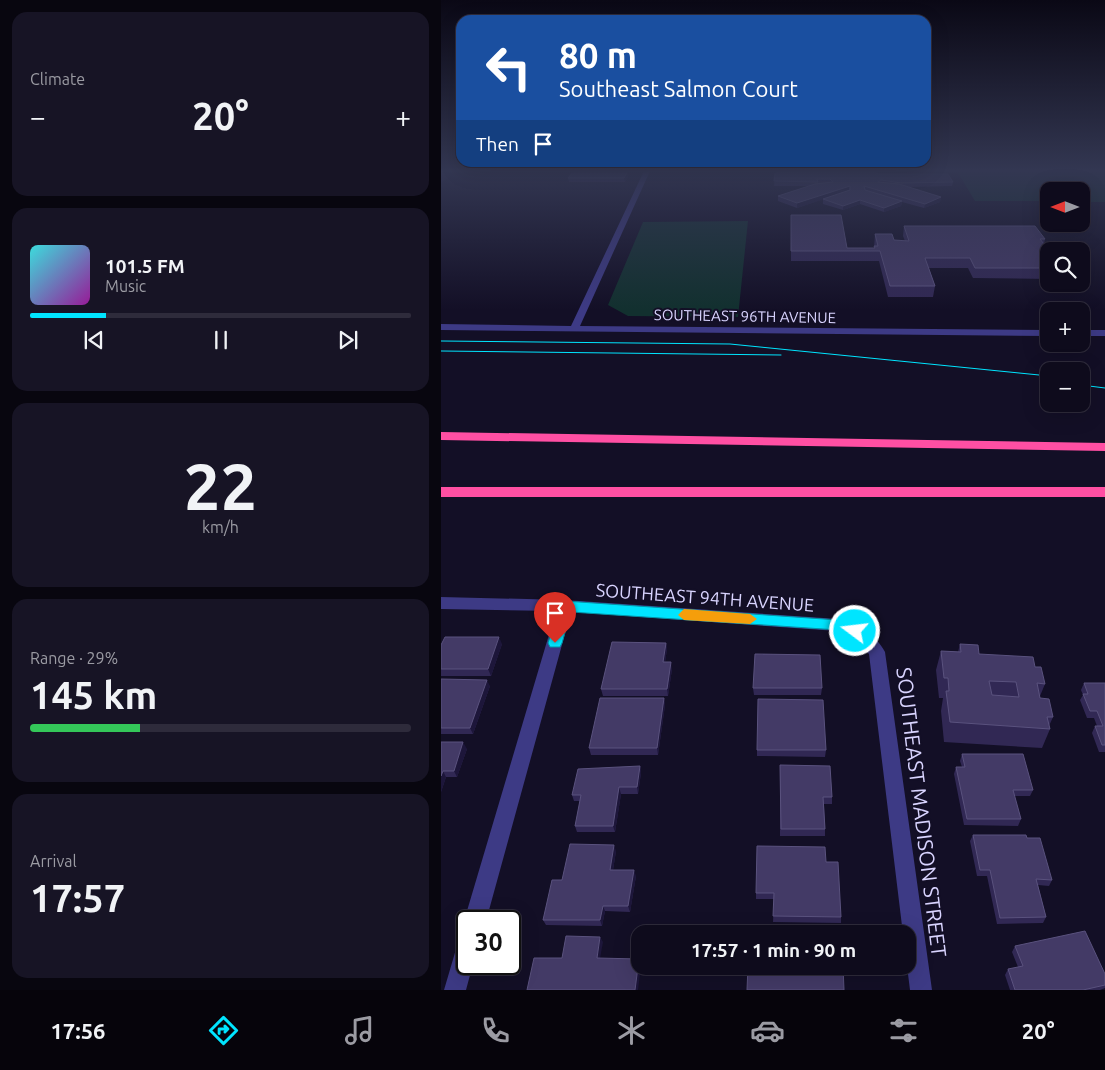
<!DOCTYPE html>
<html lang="en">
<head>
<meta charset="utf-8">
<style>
	body { margin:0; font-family:Ubuntu,sans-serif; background:#171425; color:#f1f3f6; height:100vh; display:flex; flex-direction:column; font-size:19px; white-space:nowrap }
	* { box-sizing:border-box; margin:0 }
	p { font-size:16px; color:#9b9ba3 }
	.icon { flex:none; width:28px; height:28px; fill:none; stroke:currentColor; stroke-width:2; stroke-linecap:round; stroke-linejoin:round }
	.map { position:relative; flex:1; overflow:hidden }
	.sheet { display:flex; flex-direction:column; gap:12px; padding:12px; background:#08060f; width:441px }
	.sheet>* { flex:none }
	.hud { position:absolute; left:15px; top:15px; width:475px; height:152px; border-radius:15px; box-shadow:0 5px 20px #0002,0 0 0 1px #2e2b3b; background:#1a4fa0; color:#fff; overflow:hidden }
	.needle { width:32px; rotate:270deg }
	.tools { position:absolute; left:599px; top:182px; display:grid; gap:10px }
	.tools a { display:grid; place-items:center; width:50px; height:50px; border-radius:10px; background:#0e0b1c; box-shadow:0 5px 20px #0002,0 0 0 1px #2e2b3b; font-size:25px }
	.speed { position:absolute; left:15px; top:910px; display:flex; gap:10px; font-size:25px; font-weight:700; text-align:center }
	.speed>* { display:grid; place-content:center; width:65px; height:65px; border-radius:50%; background:#0e0b1c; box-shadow:0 5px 20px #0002,0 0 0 1px #2e2b3b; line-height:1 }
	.speed .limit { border:2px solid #111; border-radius:8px; background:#fff; color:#111 }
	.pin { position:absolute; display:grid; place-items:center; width:42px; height:42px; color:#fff; margin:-51px -21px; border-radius:50% 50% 50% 0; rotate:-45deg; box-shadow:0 0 5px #0007 }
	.pin .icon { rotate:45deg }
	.me { position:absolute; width:55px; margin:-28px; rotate:285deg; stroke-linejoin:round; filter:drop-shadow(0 0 4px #0008) }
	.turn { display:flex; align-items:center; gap:18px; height:105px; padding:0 20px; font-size:22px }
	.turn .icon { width:65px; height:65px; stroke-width:2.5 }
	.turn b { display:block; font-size:35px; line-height:42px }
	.then { display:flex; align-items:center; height:48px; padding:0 20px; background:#0003; gap:10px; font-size:19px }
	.big { font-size:38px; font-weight:700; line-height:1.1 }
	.sheet .card { flex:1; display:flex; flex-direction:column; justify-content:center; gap:8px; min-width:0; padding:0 18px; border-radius:15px; background:#171425 }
	.sheet .dial { align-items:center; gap:0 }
	.dial b { font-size:65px; line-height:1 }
	.song { display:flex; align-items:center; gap:15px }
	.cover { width:60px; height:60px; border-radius:8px; background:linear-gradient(135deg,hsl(180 70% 55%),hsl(300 70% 35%)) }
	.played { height:5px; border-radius:2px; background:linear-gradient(90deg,#00e5ff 20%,#2e2b3b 20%) }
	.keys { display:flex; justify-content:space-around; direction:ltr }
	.heat { display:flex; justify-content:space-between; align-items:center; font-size:28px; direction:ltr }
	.charge { height:8px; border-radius:4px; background:linear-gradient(90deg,#34c759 29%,#2e2b3b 0) }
	.trip { position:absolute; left:190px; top:925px; width:285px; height:50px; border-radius:15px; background:#0e0b1c; box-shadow:0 5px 20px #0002,0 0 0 1px #2e2b3b; font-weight:700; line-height:50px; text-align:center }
	.tabs { display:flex; height:80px; justify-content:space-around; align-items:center; background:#06040b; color:#9b9ba3 }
	.tabs .icon { width:35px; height:35px }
	.tabs .current { color:#00e5ff }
	.tabs b { font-size:22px; color:#f1f3f6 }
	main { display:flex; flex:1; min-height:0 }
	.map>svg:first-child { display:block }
</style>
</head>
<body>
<main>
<section class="sheet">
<div class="card"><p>Climate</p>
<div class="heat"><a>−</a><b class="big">20°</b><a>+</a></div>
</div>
<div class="card">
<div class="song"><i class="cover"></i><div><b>101.5 FM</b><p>Music</p></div></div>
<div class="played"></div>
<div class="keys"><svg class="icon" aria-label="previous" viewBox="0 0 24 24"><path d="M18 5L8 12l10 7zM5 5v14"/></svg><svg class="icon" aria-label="pause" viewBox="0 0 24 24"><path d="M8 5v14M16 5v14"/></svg><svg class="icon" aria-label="next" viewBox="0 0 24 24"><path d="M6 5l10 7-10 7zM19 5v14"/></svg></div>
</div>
<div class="card dial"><b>22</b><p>km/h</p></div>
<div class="card"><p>Range · 29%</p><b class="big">145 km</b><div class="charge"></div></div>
<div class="card"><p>Arrival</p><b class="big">17:57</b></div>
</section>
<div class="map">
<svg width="664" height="990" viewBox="0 0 664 990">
	<rect width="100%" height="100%" fill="#130f26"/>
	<path fill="#12302f" d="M 516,171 L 664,171 L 664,202 L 640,202 L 640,191 L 608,191 L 607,201 L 534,201 Z
		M 307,221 L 297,317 L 187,316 L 167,305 L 202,222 Z"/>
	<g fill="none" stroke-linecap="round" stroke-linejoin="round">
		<path fill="#3d3a85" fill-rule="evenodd" d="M 203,171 L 209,171 L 139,326 L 608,330 L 608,336 L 0,330 L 0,324 L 130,326 Z
			M 640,330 L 664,330 L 664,336 L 640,336 Z
			M 0,597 L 124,600 L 397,619 C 416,625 435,634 444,652 L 491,990 L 469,990 L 466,966 L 466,934 L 462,934 L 428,654 L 414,640 L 396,631 L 130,612 L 45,921 L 26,921 L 26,928 L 23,921 L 115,611 L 0,609 Z
			M 26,936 L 26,964 L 32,964 L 25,990 L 3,990 L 18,939 Z"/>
		<path fill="#ff4fa3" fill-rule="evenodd" d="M 0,432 L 664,443 L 664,451 L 0,440 Z
			M 0,487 L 664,487 L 664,497 L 0,497 Z"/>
		<path stroke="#00e5ff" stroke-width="1" d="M 0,341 L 289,344 L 608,376
			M 0,351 L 340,355
			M 640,385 L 664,388"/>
	</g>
	<path fill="#312854" d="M 186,173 L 187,177 L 184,182 L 128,182 L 127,178 Z
		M 334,173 L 438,174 L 512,182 L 511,186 L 467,187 L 500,197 L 499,202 L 483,208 L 461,202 L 460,206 L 443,212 L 419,204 L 402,210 L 382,204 L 382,199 L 356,208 L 337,201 L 337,196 L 369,186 L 333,186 Z
		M 350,215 L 406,248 L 433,248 L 434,234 L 453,240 L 464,241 L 462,236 L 463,226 L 604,239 L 603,244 L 606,248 L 605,253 L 608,256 L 608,279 L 532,278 L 527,268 L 488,268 L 494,286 L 492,297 L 447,297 L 438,261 L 350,261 Z
		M 225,643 L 226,649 L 224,662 L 231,669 L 227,696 L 162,696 L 160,689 Z
		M 61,644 L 50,676 L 0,676 L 0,645 Z
		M 519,644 L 538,654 L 594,667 L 604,684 L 599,696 L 599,698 L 612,717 L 608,726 L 609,729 L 601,748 L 503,742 L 500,711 L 502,698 L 498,698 L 495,670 L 500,651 L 517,652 Z
		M 0,679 L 49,686 L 32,734 L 0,734 Z
		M 643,683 L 664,683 L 664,752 L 658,752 L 651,733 L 654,726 L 656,726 L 653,718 L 646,718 L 639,700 L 642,695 L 640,690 Z
		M 312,688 L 381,688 L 380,695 L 313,695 Z
		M 223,698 L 224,705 L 217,755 L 150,755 L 148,748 Z
		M 0,742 L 26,749 L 16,777 L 5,777 L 0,792 Z
		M 316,750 L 385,750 L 384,757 L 316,756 Z
		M 521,754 L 592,790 L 589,796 L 573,796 L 580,819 L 577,826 L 523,825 L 513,774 L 515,767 L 521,767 L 519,761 Z
		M 339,765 L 391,797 L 391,804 L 383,804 L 384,829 L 384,836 L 339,836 Z
		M 199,766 L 200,773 L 197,794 L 180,794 L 174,832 L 136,832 L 134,826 L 139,801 L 133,801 L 131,795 Z
		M 532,835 L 586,838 L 611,880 L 608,886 L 597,885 L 605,917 L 602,923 L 556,924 L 546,876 L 536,876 L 529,841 Z
		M 175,851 L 172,870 L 195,876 L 189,912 L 164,911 L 161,926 L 105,925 L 102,920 L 121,880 Z
		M 385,862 L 400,917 L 400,923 L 332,922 L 333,899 L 315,899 L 315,893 Z
		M 574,946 L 664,974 L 664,988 L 659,990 L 569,990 L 564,975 L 567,969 L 577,967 L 571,952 Z"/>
	<path fill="#1d163a" d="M 0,171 L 9,171 L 7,173 L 8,177 L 0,183 Z
		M 186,173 L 187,177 L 184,182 L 183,178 Z
		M 409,186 L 408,191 L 356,208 L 356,203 Z
		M 500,197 L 499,202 L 483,208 L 484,204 Z
		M 419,200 L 419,204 L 402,210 L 402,206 Z
		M 461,201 L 460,206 L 443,212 L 443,208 Z
		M 58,637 L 61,644 L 50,676 L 47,669 Z
		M 225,643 L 226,649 L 223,669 L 222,662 Z
		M 230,662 L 231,669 L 227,696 L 226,689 Z
		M 46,680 L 49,686 L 32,734 L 29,728 Z
		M 223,698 L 224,705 L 217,755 L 216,748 Z
		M 22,742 L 26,749 L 16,777 L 13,771 Z
		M 199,766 L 200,773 L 197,794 L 196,787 Z
		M 2,771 L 5,777 L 0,792 L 0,776 Z
		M 178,787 L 180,794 L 174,832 L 172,826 Z
		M 173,845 L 175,851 L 171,876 L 169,870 Z
		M 193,870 L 195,876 L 189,912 L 187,906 Z
		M 162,906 L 164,911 L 161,926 L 159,920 Z
		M 159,937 L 162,942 L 158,964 L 156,958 Z
		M 198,959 L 199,966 L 200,966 L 197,990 L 194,990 Z"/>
	<path fill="#433a66" stroke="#5a527e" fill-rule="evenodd" d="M 374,171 L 429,171 L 438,174 L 507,174 L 512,182 L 460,183 L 440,180 L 437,182 L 458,184 L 500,197 L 484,204 L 423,186 L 424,190 L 461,201 L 443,208 L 419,200 L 402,206 L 382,199 L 409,190 L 409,186 L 356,203 L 337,196 L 374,184 L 392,182 L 389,179 L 376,179 L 377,182 L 333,181 L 334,173 Z
		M 131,173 L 186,173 L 183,178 L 127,178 Z
		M 350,215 L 400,215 L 406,248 L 434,248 L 433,246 L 437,246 L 434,234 L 451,234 L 453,240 L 468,241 L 463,226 L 594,226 L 604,239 L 599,239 L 606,248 L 602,248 L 608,256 L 608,268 L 534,268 L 529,258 L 484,258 L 494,286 L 449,286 L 439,251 L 350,251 Z
		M 4,637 L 58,637 L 47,669 L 0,669 L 0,645 Z
		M 171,642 L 225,643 L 222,662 L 230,662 L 226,689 L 160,689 Z
		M 519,644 L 537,645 L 538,654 L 592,657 L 594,667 L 600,667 L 604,684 L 596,683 L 599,698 L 608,699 L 612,717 L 606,717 L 609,729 L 509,722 L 505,691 L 508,691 L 507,678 L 503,678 L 500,651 L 520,652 ZM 548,681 L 575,682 L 578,697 L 551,695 Z
		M 314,654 L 379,655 L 381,688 L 312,688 Z
		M 0,679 L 46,680 L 29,728 L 0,728 Z
		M 643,683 L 664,683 L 664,745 L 661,745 L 654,726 L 662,726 L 656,711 L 649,711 L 642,694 L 647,694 Z
		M 159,698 L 223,698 L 216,748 L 148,748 Z
		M 317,699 L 382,700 L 385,750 L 316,750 Z
		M 0,742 L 22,742 L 13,771 L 2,771 L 0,776 Z
		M 521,754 L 582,754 L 592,790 L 572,790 L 580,819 L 526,819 L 515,767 L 524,767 Z
		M 339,765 L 389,766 L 391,797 L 382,797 L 384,829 L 340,829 Z
		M 199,766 L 196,787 L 178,787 L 172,826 L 134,826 L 140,795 L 131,795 L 137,769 Z
		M 532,835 L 585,835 L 586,838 L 599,838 L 611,880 L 595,879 L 605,917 L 559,918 L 549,870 L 539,870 Z
		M 129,844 L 173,845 L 169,870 L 193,870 L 187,906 L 162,906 L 159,920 L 102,920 L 111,880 L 121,880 Z
		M 316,846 L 384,847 L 385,862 L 397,862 L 400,917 L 332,916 L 333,893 L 315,893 Z
		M 644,931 L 664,974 L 664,985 L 642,990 L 574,990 L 567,969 L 582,966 L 574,946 Z
		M 125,936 L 159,937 L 156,958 L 198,959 L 194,990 L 86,990 L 93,958 L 121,958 Z
		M 307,966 L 402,966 L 403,990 L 306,990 Z"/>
	<linearGradient id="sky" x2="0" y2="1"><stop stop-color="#0a0815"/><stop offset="0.55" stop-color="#333752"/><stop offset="1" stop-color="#333752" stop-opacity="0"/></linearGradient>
	<rect width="664" height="310" fill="url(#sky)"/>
	<path fill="#00e5ff" stroke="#0095a6" d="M 124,601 L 397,620 L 419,627 L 421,631 L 419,635 L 414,637 L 397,630 L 130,612 L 121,643 L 119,647 L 109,647 L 107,643 L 118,606 Z"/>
	<path fill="#f59e0b" d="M 243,609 L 309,614 L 316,619 L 309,624 L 243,620 L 237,615 Z"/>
	<g text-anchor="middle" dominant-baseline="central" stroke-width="4" stroke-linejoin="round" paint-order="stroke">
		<g font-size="15" fill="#d9d4ff" stroke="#130f26">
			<text transform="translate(304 316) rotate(1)">SOUTHEAST 96TH AVENUE</text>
		</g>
		<g font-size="18" fill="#d9d4ff" stroke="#130f26">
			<text transform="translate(264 597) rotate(4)">SOUTHEAST 94TH AVENUE</text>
		</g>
		<g font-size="21" fill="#d9d4ff" stroke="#130f26">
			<text transform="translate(481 812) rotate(83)">SOUTHEAST MADISON STREET</text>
		</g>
	</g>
</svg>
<div class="tools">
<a><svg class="needle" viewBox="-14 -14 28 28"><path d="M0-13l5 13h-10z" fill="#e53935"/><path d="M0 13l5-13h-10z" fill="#9b9ba3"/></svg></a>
<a><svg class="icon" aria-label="search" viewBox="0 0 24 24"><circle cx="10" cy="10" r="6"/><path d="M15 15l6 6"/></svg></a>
<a>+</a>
<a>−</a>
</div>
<div class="speed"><div class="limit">30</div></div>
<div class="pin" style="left:114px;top:643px;background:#d93025"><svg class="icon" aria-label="arrive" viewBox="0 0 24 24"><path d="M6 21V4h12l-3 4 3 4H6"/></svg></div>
<svg class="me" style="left:414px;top:631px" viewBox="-20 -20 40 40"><circle r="17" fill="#00e5ff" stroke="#fff" stroke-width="3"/><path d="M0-11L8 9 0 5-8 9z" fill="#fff"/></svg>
<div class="trip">17:57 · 1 min · 90 m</div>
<div class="hud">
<div class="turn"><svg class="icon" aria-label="left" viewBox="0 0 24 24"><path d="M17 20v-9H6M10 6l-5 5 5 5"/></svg><div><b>80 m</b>Southeast Salmon Court</div></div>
<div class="then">Then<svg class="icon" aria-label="arrive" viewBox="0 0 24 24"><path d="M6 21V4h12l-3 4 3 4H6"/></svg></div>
</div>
</div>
</main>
<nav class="tabs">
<b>17:56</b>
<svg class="icon current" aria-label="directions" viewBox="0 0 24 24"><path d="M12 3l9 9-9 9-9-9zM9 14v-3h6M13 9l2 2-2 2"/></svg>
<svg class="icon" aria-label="music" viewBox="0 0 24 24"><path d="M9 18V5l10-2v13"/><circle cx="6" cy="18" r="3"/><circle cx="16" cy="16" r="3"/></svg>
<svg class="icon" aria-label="phone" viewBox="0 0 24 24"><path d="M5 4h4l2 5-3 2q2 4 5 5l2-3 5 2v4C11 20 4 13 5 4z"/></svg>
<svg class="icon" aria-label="climate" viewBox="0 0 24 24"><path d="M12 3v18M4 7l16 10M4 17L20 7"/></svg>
<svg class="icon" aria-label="car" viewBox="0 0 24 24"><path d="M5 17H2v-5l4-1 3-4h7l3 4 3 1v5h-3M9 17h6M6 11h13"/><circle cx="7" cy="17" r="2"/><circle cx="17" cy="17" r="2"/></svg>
<svg class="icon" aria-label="filters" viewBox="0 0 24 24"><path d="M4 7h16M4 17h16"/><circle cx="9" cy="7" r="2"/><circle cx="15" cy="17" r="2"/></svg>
<b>20°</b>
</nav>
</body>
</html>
